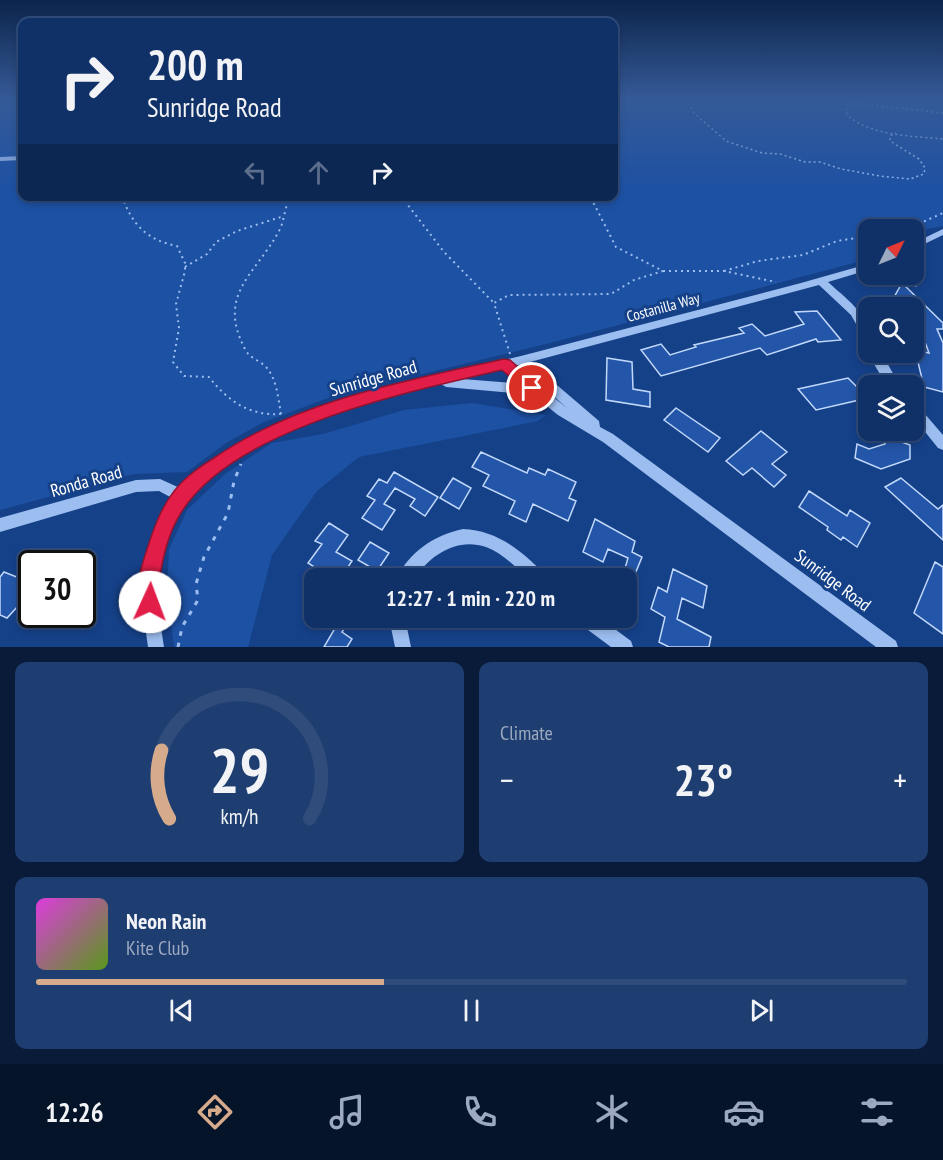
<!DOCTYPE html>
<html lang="en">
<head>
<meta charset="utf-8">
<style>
	body { margin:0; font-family:"PT Sans Narrow",sans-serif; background:#1e3d70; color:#f1f3f6; height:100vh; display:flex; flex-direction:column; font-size:22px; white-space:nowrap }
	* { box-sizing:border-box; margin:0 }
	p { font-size:20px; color:#9ca9c0 }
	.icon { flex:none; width:33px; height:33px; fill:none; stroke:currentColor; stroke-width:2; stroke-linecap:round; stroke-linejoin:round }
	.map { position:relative; height:647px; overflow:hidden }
	.sheet { display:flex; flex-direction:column; gap:15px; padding:15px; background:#091b39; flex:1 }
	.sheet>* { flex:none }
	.top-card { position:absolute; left:18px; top:18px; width:600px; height:183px; border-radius:12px; box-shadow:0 3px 9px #0003,0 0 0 2px #304c7b; background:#103167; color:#f1f3f6; overflow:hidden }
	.needle { width:39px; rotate:47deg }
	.controls { position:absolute; left:858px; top:219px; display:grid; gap:12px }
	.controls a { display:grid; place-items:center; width:66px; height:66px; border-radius:12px; background:#103167; box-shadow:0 3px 9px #0003,0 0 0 2px #304c7b; font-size:30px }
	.speed { position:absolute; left:18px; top:550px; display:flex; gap:12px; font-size:30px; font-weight:700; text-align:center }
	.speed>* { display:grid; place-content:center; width:78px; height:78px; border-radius:50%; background:#103167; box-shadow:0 3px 9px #0003,0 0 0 2px #304c7b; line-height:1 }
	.speed .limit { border:3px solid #111; border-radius:9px; background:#fff; color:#111 }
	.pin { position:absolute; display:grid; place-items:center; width:51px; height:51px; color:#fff; margin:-26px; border:3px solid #fff; border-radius:50%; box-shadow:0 2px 6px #0007 }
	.me { position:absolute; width:66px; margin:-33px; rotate:2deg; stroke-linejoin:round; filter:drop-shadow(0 0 4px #0008) }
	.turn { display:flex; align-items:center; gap:21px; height:126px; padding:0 30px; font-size:27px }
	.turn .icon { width:78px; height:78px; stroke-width:2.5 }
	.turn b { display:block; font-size:42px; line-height:51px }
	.lanes { display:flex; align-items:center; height:57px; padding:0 30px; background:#0003; justify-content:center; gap:30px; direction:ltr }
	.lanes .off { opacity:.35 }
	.big { font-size:45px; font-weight:700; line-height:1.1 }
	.sheet .widget { flex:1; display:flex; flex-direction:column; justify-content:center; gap:9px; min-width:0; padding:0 21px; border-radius:12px; background:#1e3d70 }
	.sheet .dial { align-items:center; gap:0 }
	.dial svg { height:156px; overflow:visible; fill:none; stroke:#304c7b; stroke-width:7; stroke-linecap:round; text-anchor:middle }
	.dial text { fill:#f1f3f6; stroke:none }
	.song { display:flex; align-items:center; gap:18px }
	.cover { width:72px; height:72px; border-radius:9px; background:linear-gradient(135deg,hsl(300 70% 55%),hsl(90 70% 35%)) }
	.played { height:6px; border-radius:3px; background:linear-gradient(90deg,#d6ab8b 40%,#304c7b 40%) }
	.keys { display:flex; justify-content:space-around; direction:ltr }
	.heat { display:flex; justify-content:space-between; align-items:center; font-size:33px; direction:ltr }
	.sheet .tiles { flex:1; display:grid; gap:15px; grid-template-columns:1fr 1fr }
	.widget:last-child { grid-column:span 2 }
	.trip { position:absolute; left:304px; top:568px; width:333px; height:60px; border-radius:12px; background:#103167; box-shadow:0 3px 9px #0003,0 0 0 2px #304c7b; font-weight:700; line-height:60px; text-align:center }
	.menu { display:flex; height:96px; justify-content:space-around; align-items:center; background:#061429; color:#9ca9c0 }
	.menu .icon { width:42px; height:42px }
	.menu .on { color:#d6ab8b }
	.menu b { font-size:27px; color:#f1f3f6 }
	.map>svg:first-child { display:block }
</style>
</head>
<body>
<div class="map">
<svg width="943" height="647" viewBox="0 0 943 647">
	<rect width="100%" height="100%" fill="#154189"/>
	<path fill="#1d51a3" d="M 0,99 L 22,99 L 22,196 L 614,196 L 614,99 L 943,99 L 943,226 L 926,229 L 914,235 L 914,230 L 868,230 L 868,257 L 854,263 L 550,343 L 336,395 L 262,423 L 226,443 L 187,472 L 134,474 L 0,510 Z
		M 472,403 L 546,415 L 538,421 L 359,457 L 317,491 L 272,555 L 248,647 L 174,647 L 167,594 L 169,549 L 187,510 L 225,474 L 272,443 L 323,434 L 404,410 Z"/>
	<path fill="#2356a8" stroke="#c2d8fb" stroke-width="1.5" d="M 914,274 L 922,278 L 916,286 L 892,275 Z
		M 902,283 L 943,323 L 943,329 L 937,329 L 943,343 L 943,392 L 924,387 L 915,350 L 929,353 L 921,331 L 914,328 L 914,308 L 888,308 Z
		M 817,311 L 841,340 L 818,342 L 816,339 L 767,355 L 760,348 L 661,376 L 641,350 L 661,344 L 670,355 L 696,347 L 694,345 L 744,333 L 739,328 L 752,324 L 765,336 L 804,324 L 795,312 Z
		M 607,358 L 632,362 L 633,389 L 650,392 L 650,407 L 606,400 Z
		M 848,378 L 868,398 L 816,410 L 798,389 Z
		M 676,408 L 720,438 L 708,452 L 664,420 Z
		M 761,431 L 787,452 L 772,464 L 786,475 L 774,487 L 752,468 L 743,475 L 726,461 Z
		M 885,436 L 910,445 L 910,459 L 881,469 L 855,458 L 857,444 L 869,449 L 885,444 Z
		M 481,452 L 527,473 L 529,468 L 545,475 L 548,469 L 576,482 L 569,498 L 576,501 L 568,521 L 533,504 L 526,522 L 509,514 L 515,501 L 483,486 L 489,475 L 472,467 Z
		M 394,472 L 438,497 L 425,516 L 410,506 L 415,499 L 395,488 L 384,504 L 395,510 L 382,530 L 362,518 L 375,500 L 367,496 L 379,479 L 387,483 Z
		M 453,478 L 471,488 L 459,509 L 440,498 Z
		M 901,478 L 938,509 L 943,505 L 943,540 L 885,487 Z
		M 809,491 L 847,516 L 850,510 L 870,523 L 857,547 L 843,537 L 841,540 L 827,530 L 828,527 L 799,507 Z
		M 595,519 L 635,541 L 632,552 L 642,557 L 633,579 L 622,579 L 628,558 L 608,549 L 603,562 L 583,552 Z
		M 329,523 L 348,535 L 336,552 L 352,561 L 340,579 L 333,579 L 308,563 L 322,544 L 315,541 Z
		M 370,542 L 389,553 L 377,571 L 358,560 Z
		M 935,562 L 943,567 L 943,634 L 914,613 Z
		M 673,569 L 707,586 L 703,608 L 682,598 L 677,619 L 711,637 L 709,647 L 669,647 L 659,642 L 665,617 L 651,609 L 658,587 L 667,592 Z
		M 4,572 L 32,583 L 32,611 L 19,605 L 7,618 L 0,615 L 0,577 Z
		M 315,618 L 351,618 L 342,632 L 352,639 L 347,647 L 324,647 L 334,630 Z"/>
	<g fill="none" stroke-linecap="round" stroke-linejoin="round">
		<path stroke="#9cbdef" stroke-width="1.5" stroke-dasharray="2 3" stroke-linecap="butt" d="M 685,99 L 694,113 L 726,141 L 762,153 L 780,154 L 805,162 L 820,162 L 841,169 L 880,176 L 910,179 L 924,174 L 925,168 L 919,159 L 890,141 L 890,136 L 896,133
			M 943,113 L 852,103 L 846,106 L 847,115 C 871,136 912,136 943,139"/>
		<path stroke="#9cbdef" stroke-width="2" stroke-dasharray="2 4" stroke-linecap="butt" d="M 122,196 C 132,225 147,240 177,246 L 185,263 L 185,271 L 176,304 L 179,328 L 173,362 L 184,376 L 209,377 C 228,401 249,416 281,414
			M 401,196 L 444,252 L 494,303
			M 889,230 L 925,221 L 943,213
			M 185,267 L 207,254 L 216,242 L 237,231 L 284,216
			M 663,271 L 724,271 L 776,282
			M 724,271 L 758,261 L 803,255 L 837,241 L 868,236
			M 510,354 L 494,303 L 509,295 L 611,294 L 634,280 L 663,271 L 616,247 L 590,196
			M 281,414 C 278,398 277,379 266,367 C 259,360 249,358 245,349 C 216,294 256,274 279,231 C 285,220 284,207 291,196"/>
		<path stroke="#9cbdef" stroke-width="3" stroke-dasharray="4.5 7" stroke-linecap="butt" d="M 178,647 L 182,627 L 198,600 L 196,584 L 204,557 L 228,513 L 234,481 L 241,464"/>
		<path fill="#9cbdef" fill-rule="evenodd" d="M 22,156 L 22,160 L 0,161 L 0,157 Z
			M 943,229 L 943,235 L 914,249 L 914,243 Z
			M 868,264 L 868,270 L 828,282 C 845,298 871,315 868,339 L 864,338 L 851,315 L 819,285 L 530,362 L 599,421 L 600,427 L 613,434 L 896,641 L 898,647 L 876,647 L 603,442 L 558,415 L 543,403 L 539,404 L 512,393 L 446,387 L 441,384 C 356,404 201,443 167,535 C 154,571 158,610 164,647 L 148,647 C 140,595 140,543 172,498 L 159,491 L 136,492 L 0,532 L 0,518 L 136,480 L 160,479 L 180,488 L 206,463 L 243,440 L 286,420 L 337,402 L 385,388 L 521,356 L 801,283 ZM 518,365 L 567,408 L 514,366 ZM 502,369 L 526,388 L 513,383 L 462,379 Z
			M 870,352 L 881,352 L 900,386 L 887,386 L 874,364 Z
			M 914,405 L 918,406 L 943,435 L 943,450 L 938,448 L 914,418 Z
			M 463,529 C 490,530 511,543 531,561 C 537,567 544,571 547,579 L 528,579 C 516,567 502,553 486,547 C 457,537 430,555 414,579 L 397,579 C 408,552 435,535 463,529 Z
			M 389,618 L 405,618 L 411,647 L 395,647 Z
			M 578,618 L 600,618 L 631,641 L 633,647 L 611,647 L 580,624 Z"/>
	</g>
	<linearGradient id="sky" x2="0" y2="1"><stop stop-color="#0c244b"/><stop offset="0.52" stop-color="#355a97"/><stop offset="1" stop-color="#355a97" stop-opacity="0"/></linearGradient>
	<rect width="943" height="190" fill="url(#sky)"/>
	<path fill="#e11d48" stroke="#92132f" stroke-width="1.5" d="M 504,359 L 510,360 L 537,384 L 540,388 L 537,392 L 527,392 L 502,370 C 409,392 226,429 178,518 C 167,537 162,561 159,583 C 158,593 161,600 157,610 L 150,613 L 142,610 C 133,588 142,564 149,543 C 155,525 162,506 175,490 C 186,476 201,466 217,456 C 299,400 409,380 504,359 Z"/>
	<g text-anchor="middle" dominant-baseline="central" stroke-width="6" stroke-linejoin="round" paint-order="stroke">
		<g font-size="15" fill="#fff" stroke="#154189">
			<text transform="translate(663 307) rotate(-15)">Costanilla Way</text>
		</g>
		<g font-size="18" fill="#fff" stroke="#154189">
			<text transform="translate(373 378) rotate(-16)">Sunridge Road</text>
			<text transform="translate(86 481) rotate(-16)">Ronda Road</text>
			<text transform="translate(833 580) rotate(37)">Sunridge Road</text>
		</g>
	</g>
</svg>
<div class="controls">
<a><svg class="needle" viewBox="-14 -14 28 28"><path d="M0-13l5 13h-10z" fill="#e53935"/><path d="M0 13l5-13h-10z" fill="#9ca9c0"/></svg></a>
<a><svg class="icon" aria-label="search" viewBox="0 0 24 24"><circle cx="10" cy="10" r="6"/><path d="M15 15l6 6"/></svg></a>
<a><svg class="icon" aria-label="layers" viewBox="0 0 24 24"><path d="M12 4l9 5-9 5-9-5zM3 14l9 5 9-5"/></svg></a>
</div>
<div class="speed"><div class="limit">30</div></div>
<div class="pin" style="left:532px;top:388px;background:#d93025"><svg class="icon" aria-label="arrive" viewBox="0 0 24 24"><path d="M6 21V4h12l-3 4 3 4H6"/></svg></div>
<svg class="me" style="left:150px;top:602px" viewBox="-20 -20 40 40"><circle r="19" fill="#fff"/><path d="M0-13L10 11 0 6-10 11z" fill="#e11d48"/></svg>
<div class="trip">12:27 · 1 min · 220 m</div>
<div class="top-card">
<div class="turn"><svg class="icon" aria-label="right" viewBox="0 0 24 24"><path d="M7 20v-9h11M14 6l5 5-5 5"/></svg><div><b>200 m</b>Sunridge Road</div></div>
<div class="lanes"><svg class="icon off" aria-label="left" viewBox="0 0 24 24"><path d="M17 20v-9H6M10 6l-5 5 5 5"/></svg><svg class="icon off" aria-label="ahead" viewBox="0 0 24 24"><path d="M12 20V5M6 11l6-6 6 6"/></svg><svg class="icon" aria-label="right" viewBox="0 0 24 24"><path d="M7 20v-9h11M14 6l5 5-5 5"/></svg></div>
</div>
</div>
<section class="sheet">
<div class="tiles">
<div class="widget dial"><svg viewBox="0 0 100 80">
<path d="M14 69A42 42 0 1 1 86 69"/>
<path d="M14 69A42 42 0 0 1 10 34" stroke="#d6ab8b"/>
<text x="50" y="56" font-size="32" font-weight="700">29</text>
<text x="50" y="72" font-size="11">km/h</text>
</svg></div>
<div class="widget"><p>Climate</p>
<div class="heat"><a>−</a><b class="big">23°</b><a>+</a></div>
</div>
<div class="widget">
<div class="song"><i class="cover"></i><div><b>Neon Rain</b><p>Kite Club</p></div></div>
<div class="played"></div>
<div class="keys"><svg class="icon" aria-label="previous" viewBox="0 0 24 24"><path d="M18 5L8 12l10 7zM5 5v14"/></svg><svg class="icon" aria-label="pause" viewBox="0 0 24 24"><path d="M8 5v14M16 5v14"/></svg><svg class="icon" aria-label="next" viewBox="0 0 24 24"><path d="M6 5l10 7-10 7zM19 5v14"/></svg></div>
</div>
</div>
</section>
<nav class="menu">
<b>12:26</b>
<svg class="icon on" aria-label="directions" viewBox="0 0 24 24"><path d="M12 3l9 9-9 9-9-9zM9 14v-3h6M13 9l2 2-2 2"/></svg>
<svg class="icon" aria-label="music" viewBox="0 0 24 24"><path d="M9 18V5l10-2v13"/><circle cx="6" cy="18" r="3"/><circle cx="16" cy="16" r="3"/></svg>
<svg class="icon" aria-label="phone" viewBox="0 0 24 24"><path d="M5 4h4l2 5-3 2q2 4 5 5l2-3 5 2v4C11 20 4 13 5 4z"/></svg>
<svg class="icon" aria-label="climate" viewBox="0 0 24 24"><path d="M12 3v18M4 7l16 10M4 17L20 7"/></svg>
<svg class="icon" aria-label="car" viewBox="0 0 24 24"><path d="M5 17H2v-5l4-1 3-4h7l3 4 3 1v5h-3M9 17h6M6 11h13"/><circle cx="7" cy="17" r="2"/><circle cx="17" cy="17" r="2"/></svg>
<svg class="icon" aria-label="filters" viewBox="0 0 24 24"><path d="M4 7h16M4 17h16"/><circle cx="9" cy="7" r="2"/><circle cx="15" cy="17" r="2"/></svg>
</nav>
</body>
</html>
